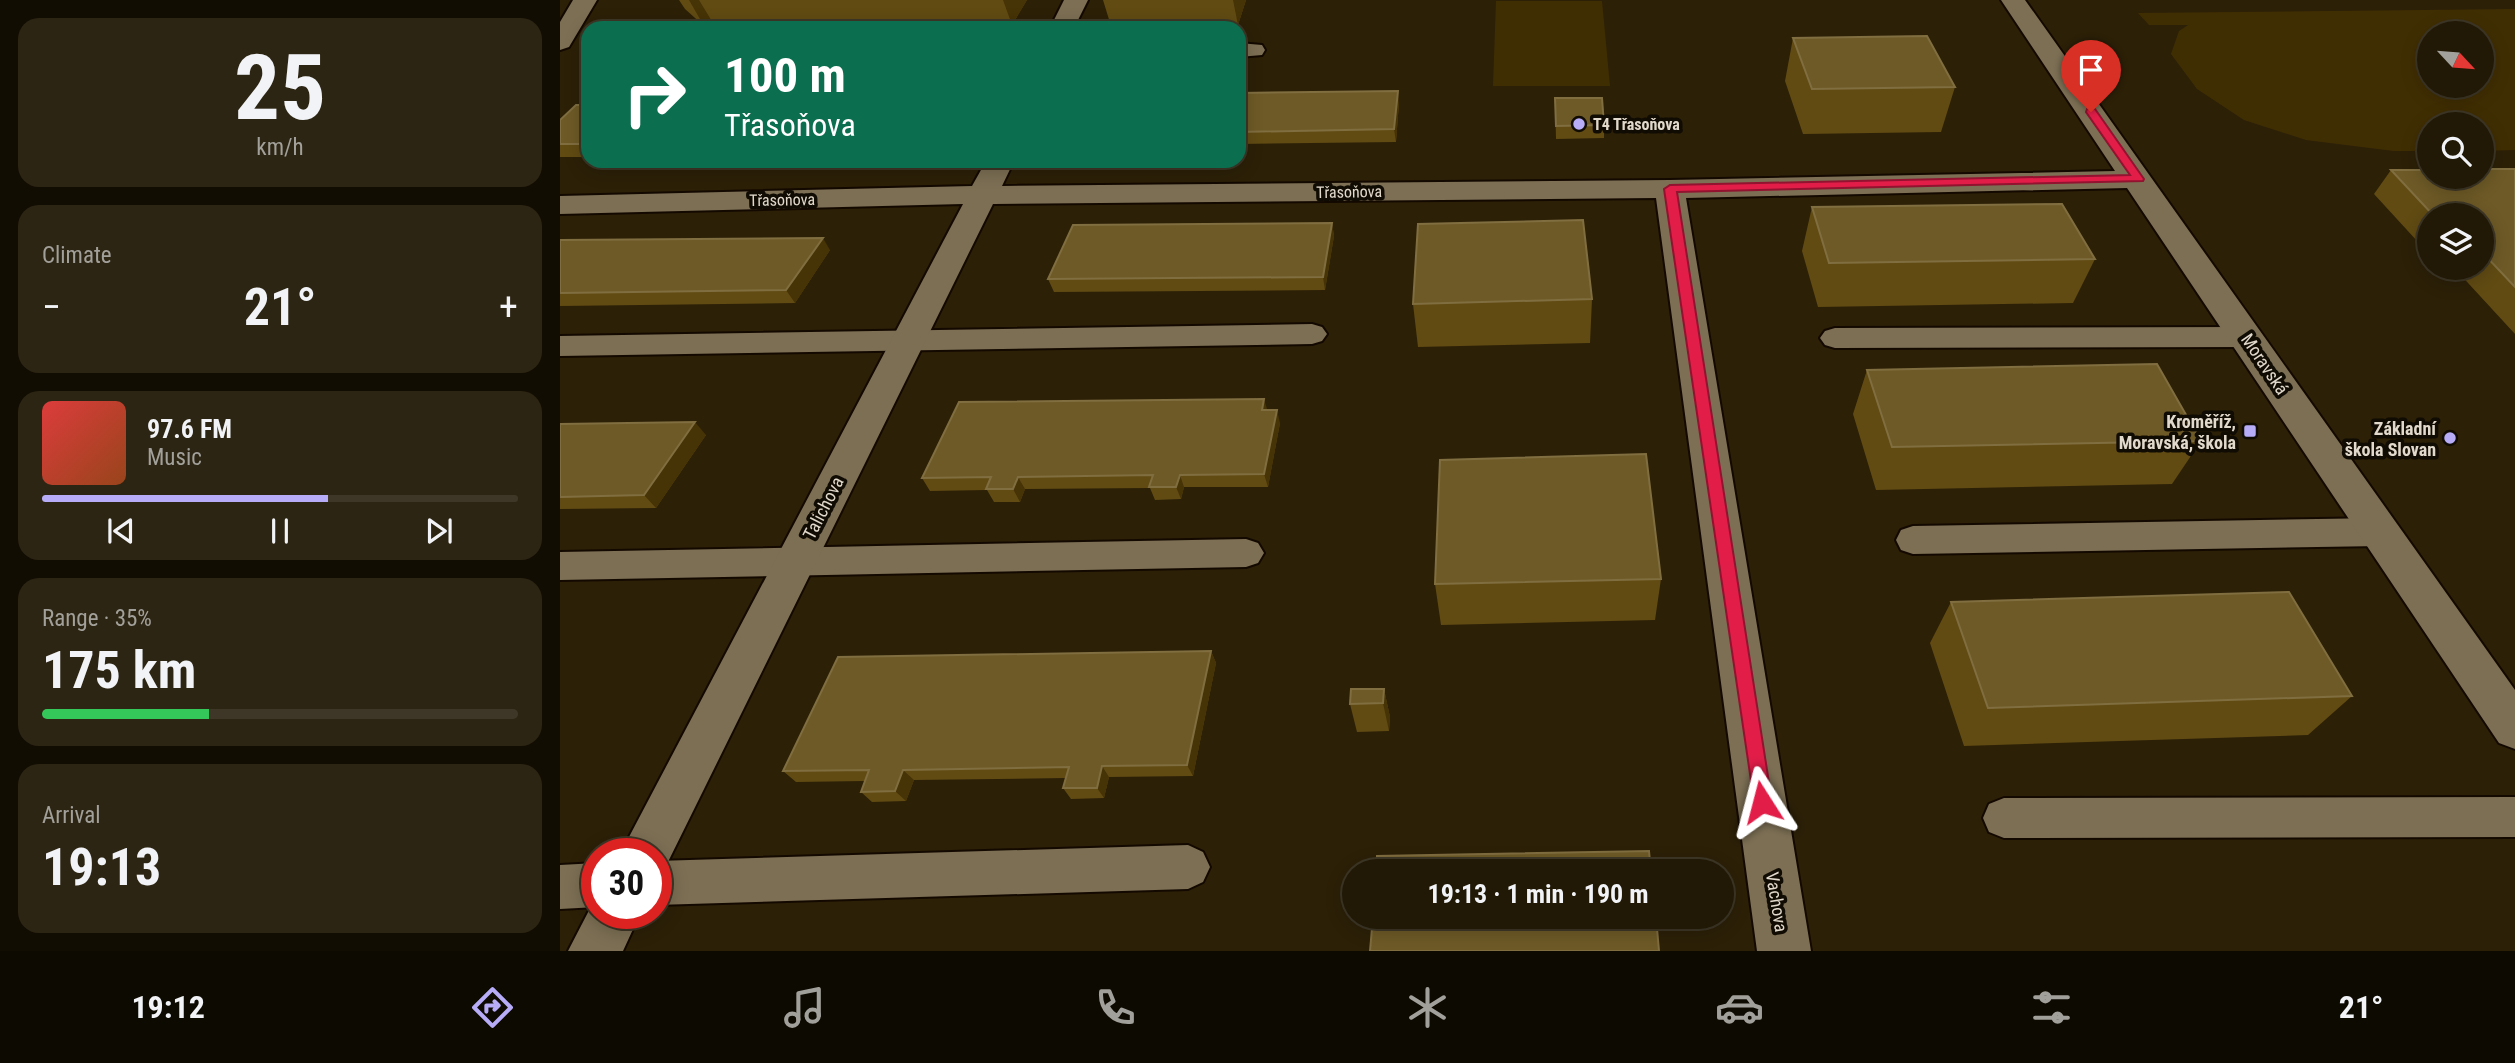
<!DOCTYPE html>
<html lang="en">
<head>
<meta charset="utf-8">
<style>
	body { margin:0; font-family:"Roboto Condensed",sans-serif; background:#2d2513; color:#f1f3f6; height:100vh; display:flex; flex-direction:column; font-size:26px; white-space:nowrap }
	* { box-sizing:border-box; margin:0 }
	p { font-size:23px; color:#a2a09a }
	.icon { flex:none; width:38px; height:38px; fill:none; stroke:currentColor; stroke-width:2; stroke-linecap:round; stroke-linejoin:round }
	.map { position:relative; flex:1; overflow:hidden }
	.sheet { display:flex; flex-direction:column; gap:18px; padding:18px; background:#120d03; width:560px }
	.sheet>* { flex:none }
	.hud { position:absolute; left:21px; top:21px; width:665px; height:147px; border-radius:21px; box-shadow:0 4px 18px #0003,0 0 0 2px #3e3727; background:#0b6e4f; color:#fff; overflow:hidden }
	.needle { width:46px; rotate:116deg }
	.tools { position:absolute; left:1857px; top:21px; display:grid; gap:14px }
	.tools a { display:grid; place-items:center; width:77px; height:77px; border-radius:50%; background:#211805; box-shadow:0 4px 18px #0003,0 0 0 2px #3e3727; font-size:35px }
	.speed { position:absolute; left:21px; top:838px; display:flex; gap:14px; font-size:35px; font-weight:700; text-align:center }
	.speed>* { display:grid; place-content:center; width:91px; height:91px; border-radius:50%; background:#211805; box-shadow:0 4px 18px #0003,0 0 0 2px #3e3727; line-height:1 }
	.speed .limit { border:10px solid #d22; background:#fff; color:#111 }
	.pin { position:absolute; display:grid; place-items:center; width:60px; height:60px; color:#fff; margin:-72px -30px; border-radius:50% 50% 50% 0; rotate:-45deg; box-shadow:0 0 7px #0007 }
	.pin .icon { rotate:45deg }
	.me { position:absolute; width:77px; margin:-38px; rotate:351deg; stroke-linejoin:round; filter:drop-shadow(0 0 5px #0008) }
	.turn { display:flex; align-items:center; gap:24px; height:147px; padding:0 28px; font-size:32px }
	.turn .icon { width:91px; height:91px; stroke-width:2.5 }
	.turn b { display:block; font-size:49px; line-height:60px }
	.big { font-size:52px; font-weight:700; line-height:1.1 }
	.sheet .widget { flex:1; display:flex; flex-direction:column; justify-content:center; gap:10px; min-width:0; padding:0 24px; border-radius:21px; background:#2d2513 }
	.sheet .dial { align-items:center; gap:0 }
	.dial b { font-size:91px; line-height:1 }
	.song { display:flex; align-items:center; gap:21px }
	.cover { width:84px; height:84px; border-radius:10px; background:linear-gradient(135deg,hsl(0 70% 55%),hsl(20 70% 35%)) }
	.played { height:7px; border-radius:4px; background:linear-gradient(90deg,#b6acf8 60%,#3e3727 60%) }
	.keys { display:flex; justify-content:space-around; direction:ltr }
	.heat { display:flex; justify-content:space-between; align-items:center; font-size:38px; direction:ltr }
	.charge { height:10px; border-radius:5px; background:linear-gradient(90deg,#34c759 35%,#3e3727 0) }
	.trip { position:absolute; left:782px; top:859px; width:392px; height:70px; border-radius:35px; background:#211805; box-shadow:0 4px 18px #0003,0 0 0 2px #3e3727; font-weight:700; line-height:70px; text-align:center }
	.dock { display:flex; height:112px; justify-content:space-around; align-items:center; background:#0d0a02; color:#a2a09a }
	.dock .icon { width:49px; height:49px }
	.dock .on { color:#b6acf8 }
	.dock b { font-size:32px; color:#f1f3f6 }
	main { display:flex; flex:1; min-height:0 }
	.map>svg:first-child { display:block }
</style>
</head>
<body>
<main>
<section class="sheet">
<div class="widget dial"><b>25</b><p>km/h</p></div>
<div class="widget"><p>Climate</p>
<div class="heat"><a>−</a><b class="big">21°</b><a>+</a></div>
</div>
<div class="widget">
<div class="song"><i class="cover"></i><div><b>97.6 FM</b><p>Music</p></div></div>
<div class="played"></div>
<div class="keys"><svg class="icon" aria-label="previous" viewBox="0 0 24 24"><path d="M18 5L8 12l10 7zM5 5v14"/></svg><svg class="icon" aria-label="pause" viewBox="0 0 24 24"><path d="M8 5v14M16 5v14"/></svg><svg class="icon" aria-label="next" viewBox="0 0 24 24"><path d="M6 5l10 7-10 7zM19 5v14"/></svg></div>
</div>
<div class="widget"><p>Range · 35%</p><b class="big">175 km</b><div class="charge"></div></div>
<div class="widget"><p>Arrival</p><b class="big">19:13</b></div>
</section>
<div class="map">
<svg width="1955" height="951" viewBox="0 0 1955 951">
	<rect width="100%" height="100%" fill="#2c2007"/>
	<path fill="#402e03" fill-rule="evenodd" d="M 936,1 L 1042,1 L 1050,86 L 933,86 Z
		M 1955,9 L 1955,150 L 1922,151 L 1922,124 L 1869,124 L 1869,151 L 1834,151 L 1746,140 L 1684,120 L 1637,89 L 1611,54 L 1619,31 L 1628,25 L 1589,25 L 1578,13 ZM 1869,33 L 1922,33 L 1922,86 L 1869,86 Z"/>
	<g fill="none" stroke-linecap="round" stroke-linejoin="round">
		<defs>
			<path id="lane" d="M 679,43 L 702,45 L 705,50 L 702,55 L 679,57 Z
				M 752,324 L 762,327 L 767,334 L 762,341 L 752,344 L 0,356 L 0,336 Z
				M 1687,327 L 1697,330 L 1702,337 L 1697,344 L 1687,347 L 1275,348 L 1265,345 L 1260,338 L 1265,331 L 1275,328 Z
				M 1821,518 L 1833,522 L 1838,532 L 1833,542 L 1821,546 L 1353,554 L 1341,550 L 1336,540 L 1341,530 L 1353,526 Z
				M 686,539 L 698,543 L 704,553 L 698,563 L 686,567 L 0,580 L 0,552 Z
				M 1955,797 L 1955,837 L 1444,838 L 1429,832 L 1423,818 L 1429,804 L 1444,798 Z
				M 628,845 L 643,852 L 650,867 L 643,882 L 628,889 L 96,905 L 96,861 Z
				M 37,863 L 37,907 L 0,909 L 0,865 Z"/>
			<path id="street" d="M 13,0 L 37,0 L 9,47 L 0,50 L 0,22 Z
				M 504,0 L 528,0 L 514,28 L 490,28 Z
				M 1441,0 L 1465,0 L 1955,690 L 1955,749 L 1939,743 L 1567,188 L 1126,198 L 1251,951 L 1197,951 L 1096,198 L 433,204 L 103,872 L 96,874 L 96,854 L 60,854 L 403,204 L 0,214 L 0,196 L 412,186 L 426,161 L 454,161 L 442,186 L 1110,180 L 1555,171 Z
				M 37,895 L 37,914 L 80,914 L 63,951 L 8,951 Z"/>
		</defs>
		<use href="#lane" stroke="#140900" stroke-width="4"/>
		<use href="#street" stroke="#140900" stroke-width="4"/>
		<use href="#lane" fill="#7c6f54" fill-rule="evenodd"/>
		<use href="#street" fill="#7c6f54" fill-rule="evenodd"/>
	</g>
	<path fill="#614b13" d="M 119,0 L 467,0 L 452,25 L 210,28 L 158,28 L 153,23 L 144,26 L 125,9 Z
		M 543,0 L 686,0 L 678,25 L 551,26 Z
		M 1233,38 L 1395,87 L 1381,132 L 1243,134 L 1225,81 Z
		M 679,93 L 839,103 L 836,142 L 679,144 Z
		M 995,98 L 1044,125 L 1044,138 L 996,139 Z
		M 28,105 L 28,157 L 0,157 L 0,120 Z
		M 1955,169 L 1955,334 L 1897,271 L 1884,271 L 1881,268 L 1922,268 L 1922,215 L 1869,215 L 1869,254 L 1814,194 L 1831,170 Z
		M 1252,207 L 1535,259 L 1513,303 L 1258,307 L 1242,251 Z
		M 772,223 L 774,236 L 765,290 L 494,292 L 488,279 Z
		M 0,240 L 270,250 L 235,303 L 0,306 Z
		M 1032,299 L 1030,343 L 858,347 L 853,304 Z
		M 1307,370 L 1641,441 L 1612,484 L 1316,490 L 1293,414 Z
		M 707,410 L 720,423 L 708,487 L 624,487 L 621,499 L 595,500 L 590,488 L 465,489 L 460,502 L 434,502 L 427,490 L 370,491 L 362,478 Z
		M 0,424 L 146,435 L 96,508 L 0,509 Z
		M 1101,579 L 1095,620 L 881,625 L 875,584 Z
		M 1391,602 L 1792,696 L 1748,735 L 1404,746 L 1370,643 Z
		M 651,651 L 656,663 L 633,776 L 549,777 L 544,798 L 511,799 L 503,788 L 506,778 L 354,780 L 346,801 L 312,802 L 301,792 L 305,781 L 236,782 L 223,771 Z
		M 824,689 L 830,717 L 829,731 L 797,732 L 790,704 Z"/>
	<path fill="#463306" d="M 129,0 L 139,0 L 153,23 L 144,26 Z
		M 443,0 L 467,0 L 452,25 Z
		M 673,0 L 686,0 L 678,25 Z
		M 838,91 L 839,103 L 836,142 L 834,129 Z
		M 772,223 L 774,236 L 765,290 L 763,277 Z
		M 263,238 L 270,250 L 235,303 L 226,290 Z
		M 704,399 L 708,412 L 702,410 Z
		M 717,410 L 720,423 L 708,487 L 704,474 Z
		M 135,422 L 146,435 L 96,508 L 84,495 Z
		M 620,475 L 624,487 L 621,499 L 616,487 Z
		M 458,477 L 465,489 L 460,502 L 453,489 Z
		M 651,651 L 656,663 L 633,776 L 627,765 Z
		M 824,689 L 830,717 L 829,731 L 823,703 Z
		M 542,766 L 549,777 L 544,798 L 537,788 Z
		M 343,770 L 354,780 L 346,801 L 335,791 Z"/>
	<path fill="#6e5a27" stroke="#806e40" stroke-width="2" d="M 1367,36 L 1395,87 L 1252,89 L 1233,38 Z
		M 838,91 L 834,129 L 679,132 L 679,93 Z
		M 995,98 L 1042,98 L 1044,125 L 996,126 Z
		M 16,105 L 28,105 L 28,144 L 0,144 L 0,120 Z
		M 1922,169 L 1955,169 L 1955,287 L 1922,252 L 1922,215 L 1873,215 L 1831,170 L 1869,170 L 1869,177 L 1922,177 Z
		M 1502,204 L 1535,259 L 1269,263 L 1252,207 Z
		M 1023,220 L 1032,299 L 853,304 L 858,224 Z
		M 772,223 L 763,277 L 488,279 L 513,225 Z
		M 263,238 L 226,290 L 0,293 L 0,240 Z
		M 1597,364 L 1641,441 L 1332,447 L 1307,370 Z
		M 704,399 L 702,410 L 717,410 L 704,474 L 620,475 L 616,487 L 589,487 L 593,475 L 458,477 L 453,489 L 426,489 L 431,477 L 362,478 L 399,402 Z
		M 135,422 L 84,495 L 0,497 L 0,424 Z
		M 1086,454 L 1101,579 L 875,584 L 880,460 Z
		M 1729,592 L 1792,696 L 1428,708 L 1391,602 Z
		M 651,651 L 627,765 L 542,766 L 537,788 L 503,788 L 509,767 L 343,770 L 335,791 L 301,792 L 309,770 L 223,771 L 278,657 Z
		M 791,689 L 824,689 L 823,703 L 790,704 Z
		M 1089,851 L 1091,872 L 816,872 L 817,856 Z
		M 813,917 L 1096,917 L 1099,951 L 810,951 Z"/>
	<path fill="#e11d48" stroke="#92132f" stroke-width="2" d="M 1527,109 L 1535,109 L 1584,179 L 1583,181 L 1117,192 L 1212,802 L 1209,808 L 1202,811 L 1195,808 L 1104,189 L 1110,185 L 1570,175 L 1526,112 Z"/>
	<g fill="#b6acf8" stroke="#100b03" stroke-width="2.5">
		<circle cx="1019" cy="124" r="7"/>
		<rect x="1683" y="424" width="14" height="14" rx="3.5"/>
		<circle cx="1890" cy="438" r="7"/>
	</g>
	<g text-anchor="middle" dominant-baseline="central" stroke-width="7" stroke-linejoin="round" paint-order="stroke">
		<g font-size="16" font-weight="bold" fill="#e1d9cb" stroke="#100b03" text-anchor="start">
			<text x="1033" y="124">T4 Třasoňova</text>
		</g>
		<g font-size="16" fill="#e1d9cb" stroke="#100b03">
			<text transform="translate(789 192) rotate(-1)">Třasoňova</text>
			<text transform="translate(222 200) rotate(-1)">Třasoňova</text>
		</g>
		<g font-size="18" fill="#e1d9cb" stroke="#100b03">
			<text transform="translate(1705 364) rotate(56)">Moravská</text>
			<text transform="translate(263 508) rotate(-63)">Talichova</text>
			<text transform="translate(1217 902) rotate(81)">Vachova</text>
		</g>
		<g font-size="18" font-weight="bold" fill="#e1d9cb" stroke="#100b03" text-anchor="end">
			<text x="1676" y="421">Kroměříž,<tspan x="1676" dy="21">Moravská, škola</tspan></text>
			<text x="1876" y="428">Základní<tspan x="1876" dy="21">škola Slovan</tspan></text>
		</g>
	</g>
</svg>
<div class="tools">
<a><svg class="needle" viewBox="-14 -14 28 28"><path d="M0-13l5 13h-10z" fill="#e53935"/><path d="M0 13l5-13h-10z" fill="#a2a09a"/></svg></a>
<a><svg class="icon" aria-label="search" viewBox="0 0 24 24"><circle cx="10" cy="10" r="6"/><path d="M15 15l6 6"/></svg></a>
<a><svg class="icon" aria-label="layers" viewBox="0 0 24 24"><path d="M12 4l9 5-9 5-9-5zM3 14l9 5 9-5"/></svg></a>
</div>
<div class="speed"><div class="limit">30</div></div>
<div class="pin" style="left:1531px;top:112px;background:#d93025"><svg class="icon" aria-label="arrive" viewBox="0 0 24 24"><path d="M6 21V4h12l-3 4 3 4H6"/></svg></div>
<svg class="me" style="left:1202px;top:802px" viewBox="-20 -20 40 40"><path d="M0-17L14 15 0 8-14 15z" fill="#e11d48" stroke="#fff" stroke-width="4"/></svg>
<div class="trip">19:13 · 1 min · 190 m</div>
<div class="hud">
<div class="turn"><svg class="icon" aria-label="right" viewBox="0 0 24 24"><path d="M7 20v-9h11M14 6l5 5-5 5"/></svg><div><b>100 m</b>Třasoňova</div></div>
</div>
</div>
</main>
<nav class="dock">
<b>19:12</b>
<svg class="icon on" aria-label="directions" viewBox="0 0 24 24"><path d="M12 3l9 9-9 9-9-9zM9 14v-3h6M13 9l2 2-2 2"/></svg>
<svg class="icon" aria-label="music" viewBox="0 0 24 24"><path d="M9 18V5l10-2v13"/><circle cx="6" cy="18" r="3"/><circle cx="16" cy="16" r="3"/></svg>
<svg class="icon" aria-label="phone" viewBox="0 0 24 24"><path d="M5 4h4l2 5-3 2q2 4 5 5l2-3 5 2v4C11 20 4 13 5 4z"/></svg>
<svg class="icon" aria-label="climate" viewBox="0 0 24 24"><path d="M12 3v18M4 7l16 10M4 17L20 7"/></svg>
<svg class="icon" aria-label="car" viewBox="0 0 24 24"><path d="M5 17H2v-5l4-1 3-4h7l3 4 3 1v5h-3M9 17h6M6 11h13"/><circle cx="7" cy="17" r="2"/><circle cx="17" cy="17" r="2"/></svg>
<svg class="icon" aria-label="filters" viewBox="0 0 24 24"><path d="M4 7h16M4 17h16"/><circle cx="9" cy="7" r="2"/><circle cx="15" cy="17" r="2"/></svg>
<b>21°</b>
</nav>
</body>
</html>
